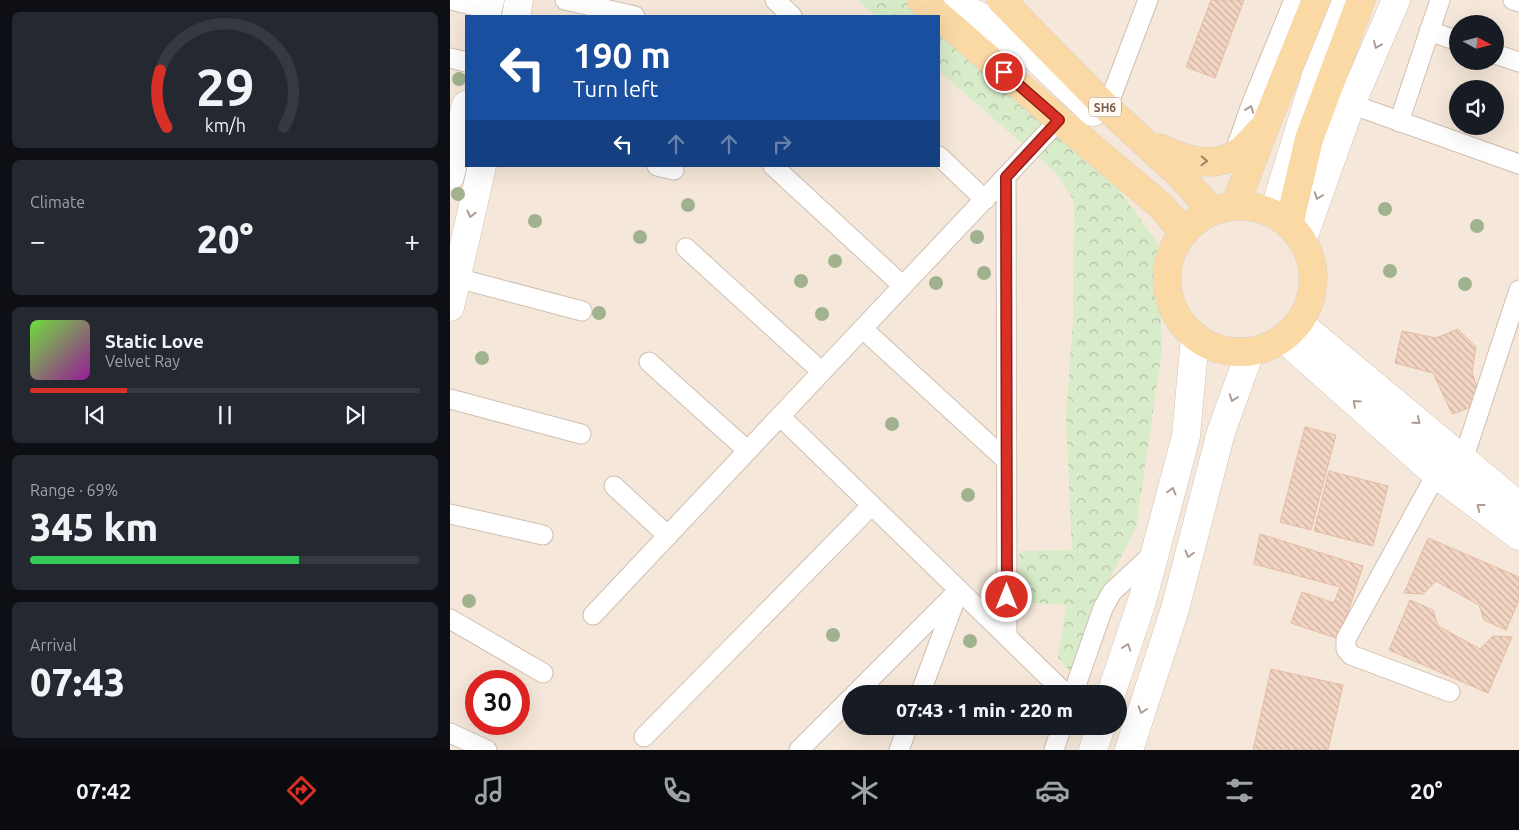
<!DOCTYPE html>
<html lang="en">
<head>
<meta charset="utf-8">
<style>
	body { margin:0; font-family:Ubuntu,sans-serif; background:#242831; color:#f1f3f6; height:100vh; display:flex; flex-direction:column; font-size:19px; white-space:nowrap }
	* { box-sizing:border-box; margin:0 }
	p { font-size:16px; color:#9ea1a6 }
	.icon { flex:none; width:28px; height:28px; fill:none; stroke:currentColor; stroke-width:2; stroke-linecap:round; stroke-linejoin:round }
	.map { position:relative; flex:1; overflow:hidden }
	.sheet { display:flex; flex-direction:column; gap:12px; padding:12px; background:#0d0f14; width:450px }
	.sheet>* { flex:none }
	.banner { position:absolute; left:15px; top:15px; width:475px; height:152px; border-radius:0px; box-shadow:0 5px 20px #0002; background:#1a4fa0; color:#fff; overflow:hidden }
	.needle { width:32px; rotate:97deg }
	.buttons { position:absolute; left:999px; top:15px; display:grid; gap:10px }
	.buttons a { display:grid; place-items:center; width:55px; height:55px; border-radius:50%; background:#171b24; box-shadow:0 5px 20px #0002; font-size:25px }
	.speed { position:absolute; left:15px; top:670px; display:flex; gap:10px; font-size:25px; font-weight:700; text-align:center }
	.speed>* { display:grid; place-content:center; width:65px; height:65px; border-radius:50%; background:#171b24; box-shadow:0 5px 20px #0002; line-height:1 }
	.speed .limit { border:8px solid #d22; background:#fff; color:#111 }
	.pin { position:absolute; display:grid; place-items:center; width:42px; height:42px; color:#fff; margin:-21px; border:2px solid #fff; border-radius:50%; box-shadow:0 1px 5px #0007 }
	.me { position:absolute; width:55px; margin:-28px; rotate:0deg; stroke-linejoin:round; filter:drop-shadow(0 0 4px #0008) }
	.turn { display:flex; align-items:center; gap:18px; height:105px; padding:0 25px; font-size:22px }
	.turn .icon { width:65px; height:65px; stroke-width:2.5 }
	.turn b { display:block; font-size:35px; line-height:42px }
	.lanes { display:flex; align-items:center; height:48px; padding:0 25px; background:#0003; justify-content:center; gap:25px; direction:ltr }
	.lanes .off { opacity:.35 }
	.big { font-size:38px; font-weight:800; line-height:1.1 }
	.sheet .card { flex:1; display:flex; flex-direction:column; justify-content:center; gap:8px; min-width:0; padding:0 18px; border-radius:8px; background:#242831 }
	.sheet .dial { align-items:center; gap:0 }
	.dial svg { height:130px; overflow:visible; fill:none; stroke:#363941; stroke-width:7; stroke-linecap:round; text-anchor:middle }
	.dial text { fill:#f1f3f6; stroke:none }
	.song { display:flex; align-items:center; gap:15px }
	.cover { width:60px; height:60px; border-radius:8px; background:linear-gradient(135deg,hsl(100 70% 55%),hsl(300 70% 35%)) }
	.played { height:5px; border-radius:2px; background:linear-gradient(90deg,#d93025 25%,#363941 25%) }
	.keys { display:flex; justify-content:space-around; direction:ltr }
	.heat { display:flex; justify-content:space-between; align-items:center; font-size:28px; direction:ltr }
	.charge { height:8px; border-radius:4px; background:linear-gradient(90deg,#34c759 69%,#363941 0) }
	.trip { position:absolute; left:392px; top:685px; width:285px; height:50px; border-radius:25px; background:#171b24; box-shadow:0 5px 20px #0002; font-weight:800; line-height:50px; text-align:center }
	.dock { display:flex; height:80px; justify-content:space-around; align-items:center; background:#090b0e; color:#9ea1a6 }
	.dock .icon { width:35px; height:35px }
	.dock .current { color:#d93025 }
	.dock b { font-size:22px; color:#f1f3f6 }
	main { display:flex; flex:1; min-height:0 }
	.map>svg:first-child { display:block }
</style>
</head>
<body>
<main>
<section class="sheet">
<div class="card dial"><svg viewBox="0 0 100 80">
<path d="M14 69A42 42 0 1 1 86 69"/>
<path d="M14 69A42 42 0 0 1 10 34" stroke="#d93025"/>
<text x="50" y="56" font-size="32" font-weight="700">29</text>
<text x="50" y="72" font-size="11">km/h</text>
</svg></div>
<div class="card"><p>Climate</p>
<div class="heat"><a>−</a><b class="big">20°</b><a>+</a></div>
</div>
<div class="card">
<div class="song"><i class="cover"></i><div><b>Static Love</b><p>Velvet Ray</p></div></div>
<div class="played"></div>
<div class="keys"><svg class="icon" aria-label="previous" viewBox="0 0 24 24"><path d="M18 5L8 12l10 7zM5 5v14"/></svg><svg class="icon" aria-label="pause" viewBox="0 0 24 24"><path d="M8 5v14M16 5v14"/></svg><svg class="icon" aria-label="next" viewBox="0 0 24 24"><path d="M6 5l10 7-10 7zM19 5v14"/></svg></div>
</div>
<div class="card"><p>Range · 69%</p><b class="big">345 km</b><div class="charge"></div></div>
<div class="card"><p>Arrival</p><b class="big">07:43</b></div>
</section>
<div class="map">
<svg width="1069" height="750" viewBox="0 0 1069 750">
	<defs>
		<pattern id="forest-crowns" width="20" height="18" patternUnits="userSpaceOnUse" patternTransform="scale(1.25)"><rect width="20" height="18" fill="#d8ecc9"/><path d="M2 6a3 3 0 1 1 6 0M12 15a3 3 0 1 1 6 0" fill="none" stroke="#b4c2a5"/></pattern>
		<pattern id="building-back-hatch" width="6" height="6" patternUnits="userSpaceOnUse" patternTransform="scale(1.25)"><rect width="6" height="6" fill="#f3d5c3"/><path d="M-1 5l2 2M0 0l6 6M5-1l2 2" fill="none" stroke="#cab0a1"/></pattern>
	</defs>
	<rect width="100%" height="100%" fill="#fdf6ec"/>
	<path fill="#f5e8da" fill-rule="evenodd" d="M 0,0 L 1069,0 L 1069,750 L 0,750 ZM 16,16 L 489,16 L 489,166 L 16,166 ZM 1008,24 L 1045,24 L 1045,61 L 1008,61 ZM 1008,89 L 1045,89 L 1045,126 L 1008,126 ZM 26,681 L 69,681 L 69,724 L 26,724 ZM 401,694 L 669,694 L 669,726 L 401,726 Z"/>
	<path fill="url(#forest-crowns)" d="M 407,0 L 455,0 L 474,16 L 426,16 Z
		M 489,29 L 653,167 L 708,244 L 712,350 L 686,528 L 659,580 L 622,674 L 608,658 L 616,605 L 570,602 L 569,551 L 622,550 L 616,417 L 623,320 L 624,201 L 608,175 L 489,71 Z"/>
	<path fill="url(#building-back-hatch)" stroke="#e6bba3" d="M 761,0 L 794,0 L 765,78 L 736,67 Z
		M 1008,329 L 1026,347 L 1022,372 L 1032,403 L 1002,414 L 983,373 L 945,363 L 952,331 L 986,338 Z
		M 855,427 L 886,435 L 861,530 L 830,522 Z
		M 879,471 L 938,486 L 923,546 L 864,531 Z
		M 810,534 L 913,566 L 889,639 L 841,623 L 852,592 L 884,603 L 890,587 L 804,564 Z
		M 978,538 L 1069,577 L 1069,600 L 1056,630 L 1034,620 L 1029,605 L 986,581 L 973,594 L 954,593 Z
		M 960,600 L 983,610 L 988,626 L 1030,649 L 1043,636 L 1062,637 L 1038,693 L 939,650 Z
		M 821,669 L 893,685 L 878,750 L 803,750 Z"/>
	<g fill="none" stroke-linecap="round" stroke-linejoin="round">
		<defs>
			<path id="street" d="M 1,0 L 38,9
				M 115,0 L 185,16
				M 325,0 L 342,16
				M 1063,0 L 1069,2
				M 979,31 L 1008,41
				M 1045,54 L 1069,62
				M 0,58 L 16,62
				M 901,104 L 1069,164
				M 657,108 L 698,0
				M 949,122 L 990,0
				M 784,154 L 801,105 L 844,0
				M 489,156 L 535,200
				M 207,166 L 224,170
				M 323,166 L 453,286
				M 556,177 L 557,636
				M 236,248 L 372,372
				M 7,278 L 132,311
				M 413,329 L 557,461
				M 199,362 L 298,451
				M 0,399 L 131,434
				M 331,417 L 616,694
				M 1013,460 L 1069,290
				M 164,486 L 218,536
				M 0,514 L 93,535
				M 143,615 L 609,120
				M 0,619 L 93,673
				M 1000,692 L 901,655 L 896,649 L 896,639 L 1000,449
				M 405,694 L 509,590
				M 470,694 L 507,595
				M 623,694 L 653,608 L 662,592 L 705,552
				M 0,733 L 37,750
				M 194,737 L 422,505
				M 349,750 L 401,698
				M 449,750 L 458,726
				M 604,750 L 612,726"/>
			<path id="secondary" d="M 508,0 L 522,13 L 537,40 L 562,62
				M 522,13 L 551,25 L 643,112
				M 36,16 L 40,0
				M 66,16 L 69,0
				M 0,176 L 16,105
				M 823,214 L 866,76 L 897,0
				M 852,241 L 901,104 L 946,0
				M 0,307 L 32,166
				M 849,323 L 1069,506
				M 833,338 L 986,474 L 1069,536
				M 661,694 L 693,598 L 736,436 L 745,338
				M 643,750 L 651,726
				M 679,750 L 725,609 L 771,432 L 800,352"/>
			<path id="primary" d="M 471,0 L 609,120 L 711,206 L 734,233
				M 551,0 L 657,108 L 730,175 L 762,211
				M 710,148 C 736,161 770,171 794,148 C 800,143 805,136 810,131
				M 785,206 L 816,124 L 866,0
				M717 279a73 73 0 1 1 146 0a73 73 0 1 1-146 0Z
				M 839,225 L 859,139 L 911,0"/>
		</defs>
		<use href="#street" stroke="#d1beb0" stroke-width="21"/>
		<use href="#secondary" stroke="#d6c0b0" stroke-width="29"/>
		<use href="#primary" stroke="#dad1cd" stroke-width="29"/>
		<use href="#street" stroke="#fff" stroke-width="19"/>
		<use href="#secondary" stroke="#fff" stroke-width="28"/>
		<use href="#primary" stroke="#fbd9a5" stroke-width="28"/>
	</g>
	<g fill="#a0b28e">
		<circle cx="9" cy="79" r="7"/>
		<circle cx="8" cy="194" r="7"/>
		<circle cx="238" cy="205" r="7"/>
		<circle cx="935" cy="209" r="7"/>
		<circle cx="85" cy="221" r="7"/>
		<circle cx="1027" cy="226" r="7"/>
		<circle cx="190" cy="237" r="7"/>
		<circle cx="527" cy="237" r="7"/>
		<circle cx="385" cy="261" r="7"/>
		<circle cx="940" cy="271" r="7"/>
		<circle cx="534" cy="273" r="7"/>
		<circle cx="351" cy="281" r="7"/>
		<circle cx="486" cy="283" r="7"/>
		<circle cx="1015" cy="284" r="7"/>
		<circle cx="149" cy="313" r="7"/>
		<circle cx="372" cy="314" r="7"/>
		<circle cx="32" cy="358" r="7"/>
		<circle cx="442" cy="424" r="7"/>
		<circle cx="518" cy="495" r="7"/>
		<circle cx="19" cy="601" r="7"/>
		<circle cx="383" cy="635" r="7"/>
		<circle cx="520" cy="641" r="7"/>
	</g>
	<defs><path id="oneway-chevron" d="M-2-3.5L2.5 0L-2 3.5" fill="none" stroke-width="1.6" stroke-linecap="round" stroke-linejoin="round" transform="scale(1.25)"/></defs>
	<g stroke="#af9d94">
		<use href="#oneway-chevron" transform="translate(927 45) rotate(113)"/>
		<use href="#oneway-chevron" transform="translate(800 109) rotate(-70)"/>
		<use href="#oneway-chevron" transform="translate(868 196) rotate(110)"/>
		<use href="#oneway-chevron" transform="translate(21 214) rotate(103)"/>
		<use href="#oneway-chevron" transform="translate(783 398) rotate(110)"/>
		<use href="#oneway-chevron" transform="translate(906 403) rotate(-138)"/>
		<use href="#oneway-chevron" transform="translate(967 421) rotate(40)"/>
		<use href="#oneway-chevron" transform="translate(722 491) rotate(-75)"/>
		<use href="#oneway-chevron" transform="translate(1030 507) rotate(-143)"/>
		<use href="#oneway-chevron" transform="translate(739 554) rotate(105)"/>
		<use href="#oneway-chevron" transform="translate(677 647) rotate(-72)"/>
		<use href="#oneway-chevron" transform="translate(692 710) rotate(108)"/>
	</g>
	<use stroke="#a18267" href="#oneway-chevron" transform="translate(754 161) rotate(2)"/>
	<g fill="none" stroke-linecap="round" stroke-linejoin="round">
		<defs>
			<path id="route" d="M 554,72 L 609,120 L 556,177 L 557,597"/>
		</defs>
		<use href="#route" stroke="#8d1f18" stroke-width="12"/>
		<use href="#route" stroke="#d93025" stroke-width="9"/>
	</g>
	<g text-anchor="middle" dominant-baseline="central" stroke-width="4" stroke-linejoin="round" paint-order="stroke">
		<rect fill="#fffaf3" stroke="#a28b7f" stroke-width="1" x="639" y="97.5" width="32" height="19" rx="4"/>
		<g font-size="12" font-weight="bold" fill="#7a5c4d">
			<text x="655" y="107">SH6</text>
		</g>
	</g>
</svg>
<div class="buttons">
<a><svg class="needle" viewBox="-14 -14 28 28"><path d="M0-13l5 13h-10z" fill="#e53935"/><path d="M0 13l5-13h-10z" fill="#9ea1a6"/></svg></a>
<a><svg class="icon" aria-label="sound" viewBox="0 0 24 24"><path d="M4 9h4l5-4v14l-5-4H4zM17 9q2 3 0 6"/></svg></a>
</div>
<div class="speed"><div class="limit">30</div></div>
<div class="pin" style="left:554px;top:72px;background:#d93025"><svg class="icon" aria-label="arrive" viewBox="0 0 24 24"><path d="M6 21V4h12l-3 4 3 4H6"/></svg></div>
<svg class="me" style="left:557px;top:597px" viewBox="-20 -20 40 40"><circle r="17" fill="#d93025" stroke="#fff" stroke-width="3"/><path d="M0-11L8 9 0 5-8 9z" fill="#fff"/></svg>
<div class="trip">07:43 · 1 min · 220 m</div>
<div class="banner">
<div class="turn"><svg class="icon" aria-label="left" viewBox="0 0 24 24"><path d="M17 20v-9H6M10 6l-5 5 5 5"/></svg><div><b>190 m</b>Turn left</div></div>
<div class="lanes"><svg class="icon" aria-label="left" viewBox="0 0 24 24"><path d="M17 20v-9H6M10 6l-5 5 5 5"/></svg><svg class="icon off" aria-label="ahead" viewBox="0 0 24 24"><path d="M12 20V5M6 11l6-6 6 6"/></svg><svg class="icon off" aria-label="ahead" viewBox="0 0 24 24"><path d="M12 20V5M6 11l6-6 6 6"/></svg><svg class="icon off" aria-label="right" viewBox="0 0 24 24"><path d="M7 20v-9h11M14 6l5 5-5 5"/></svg></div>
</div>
</div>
</main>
<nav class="dock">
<b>07:42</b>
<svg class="icon current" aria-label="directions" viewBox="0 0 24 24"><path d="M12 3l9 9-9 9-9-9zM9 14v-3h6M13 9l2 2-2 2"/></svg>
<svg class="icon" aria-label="music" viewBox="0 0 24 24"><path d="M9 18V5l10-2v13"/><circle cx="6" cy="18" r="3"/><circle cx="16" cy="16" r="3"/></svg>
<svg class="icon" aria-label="phone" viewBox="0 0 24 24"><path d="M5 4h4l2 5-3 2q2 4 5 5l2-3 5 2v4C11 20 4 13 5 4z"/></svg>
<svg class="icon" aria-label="climate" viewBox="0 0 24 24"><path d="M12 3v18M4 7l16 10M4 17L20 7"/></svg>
<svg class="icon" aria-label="car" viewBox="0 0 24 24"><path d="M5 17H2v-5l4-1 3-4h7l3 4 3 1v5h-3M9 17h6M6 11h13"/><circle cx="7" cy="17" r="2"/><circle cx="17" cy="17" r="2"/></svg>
<svg class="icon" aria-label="filters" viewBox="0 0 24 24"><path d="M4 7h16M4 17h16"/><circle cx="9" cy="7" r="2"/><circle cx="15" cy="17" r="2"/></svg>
<b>20°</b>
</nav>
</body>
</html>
